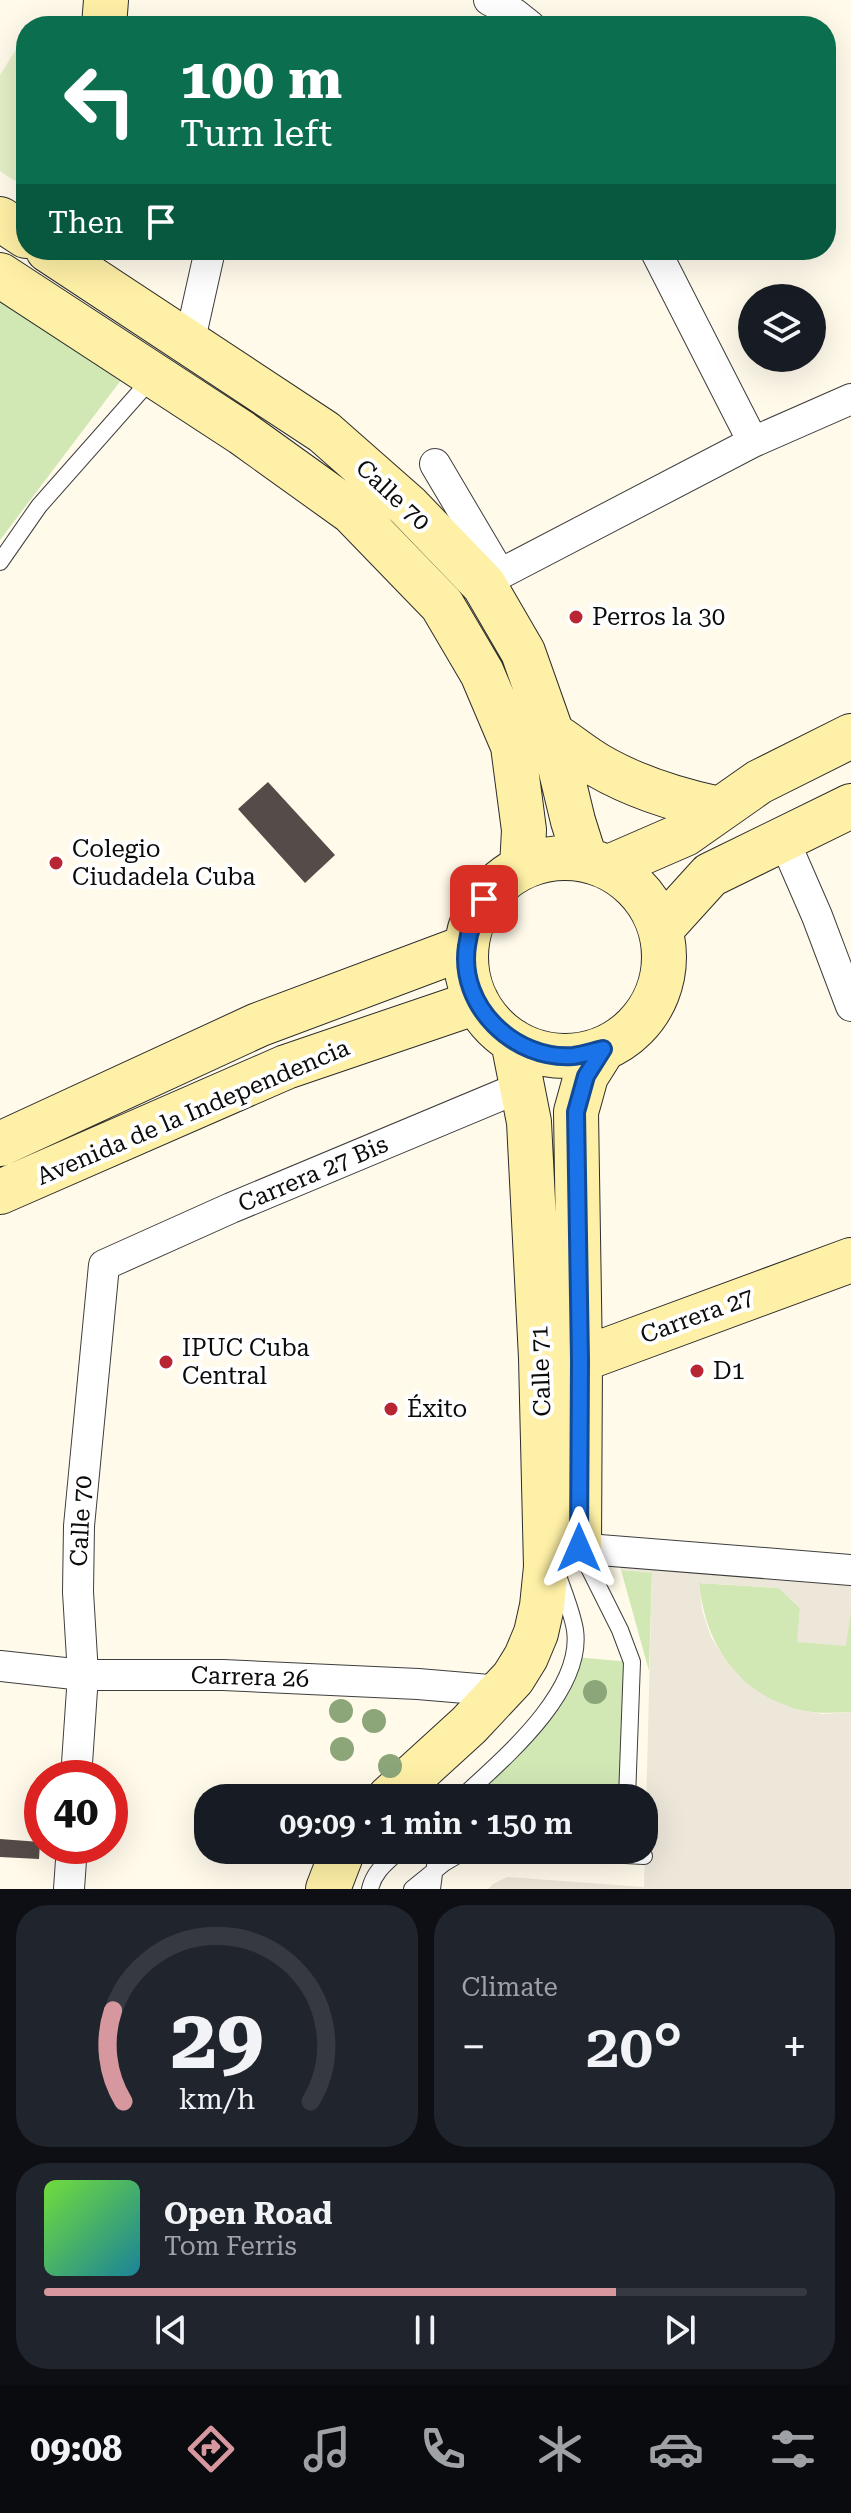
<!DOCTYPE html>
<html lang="en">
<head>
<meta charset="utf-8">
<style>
	body { margin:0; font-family:"Roboto Serif",serif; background:#20242c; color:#f1f3f6; height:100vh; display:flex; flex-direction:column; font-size:30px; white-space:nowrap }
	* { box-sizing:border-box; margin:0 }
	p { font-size:26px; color:#9ea1a6 }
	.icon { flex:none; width:44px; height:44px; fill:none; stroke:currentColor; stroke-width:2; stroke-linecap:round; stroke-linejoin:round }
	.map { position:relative; height:1889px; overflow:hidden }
	.side { display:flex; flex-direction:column; gap:16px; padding:16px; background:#0d0f14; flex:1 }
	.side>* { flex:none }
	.top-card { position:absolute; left:16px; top:16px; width:820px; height:244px; border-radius:32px; box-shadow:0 8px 32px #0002; background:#0b6e4f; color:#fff; overflow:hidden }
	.buttons { position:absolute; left:738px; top:284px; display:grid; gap:16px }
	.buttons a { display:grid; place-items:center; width:88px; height:88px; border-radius:50%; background:#171b24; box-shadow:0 8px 32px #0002; font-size:40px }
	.speed { position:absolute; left:24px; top:1760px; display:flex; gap:16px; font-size:40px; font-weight:700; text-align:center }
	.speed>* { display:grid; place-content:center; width:104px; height:104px; border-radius:50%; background:#171b24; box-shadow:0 8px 32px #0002; line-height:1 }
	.speed .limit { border:12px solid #d22; background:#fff; color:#111 }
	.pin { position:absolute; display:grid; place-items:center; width:68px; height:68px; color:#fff; margin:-34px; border-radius:16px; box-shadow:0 4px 12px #0006 }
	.me { position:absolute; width:88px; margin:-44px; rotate:0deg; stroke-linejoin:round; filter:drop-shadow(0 0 6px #0008) }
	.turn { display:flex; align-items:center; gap:28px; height:168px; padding:0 32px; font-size:36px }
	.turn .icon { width:104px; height:104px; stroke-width:2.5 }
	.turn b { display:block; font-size:56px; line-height:68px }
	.then { display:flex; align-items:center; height:76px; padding:0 32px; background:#0003; gap:16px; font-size:30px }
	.big { font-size:60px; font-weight:600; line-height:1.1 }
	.side .widget { flex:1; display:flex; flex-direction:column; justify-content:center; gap:12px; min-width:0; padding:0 28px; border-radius:32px; background:#20242c }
	.side .dial { align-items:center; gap:0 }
	.dial svg { height:208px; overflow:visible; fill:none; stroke:#363941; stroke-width:7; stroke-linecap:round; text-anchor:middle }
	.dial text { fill:#f1f3f6; stroke:none }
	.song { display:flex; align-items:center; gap:24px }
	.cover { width:96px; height:96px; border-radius:12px; background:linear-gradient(135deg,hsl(100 70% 55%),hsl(190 70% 35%)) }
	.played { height:8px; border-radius:4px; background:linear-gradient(90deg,#d7979e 75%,#363941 75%) }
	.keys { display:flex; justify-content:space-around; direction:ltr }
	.heat { display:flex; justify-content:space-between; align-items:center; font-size:44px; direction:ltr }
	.side .tiles { flex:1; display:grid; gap:16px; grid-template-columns:1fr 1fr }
	.widget:last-child { grid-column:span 2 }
	.trip { position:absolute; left:194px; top:1784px; width:464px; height:80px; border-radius:32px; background:#171b24; box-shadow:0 8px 32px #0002; font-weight:600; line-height:80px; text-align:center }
	.dock { display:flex; height:128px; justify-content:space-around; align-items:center; background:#090b0e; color:#9ea1a6 }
	.dock .icon { width:56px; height:56px }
	.dock .on { color:#d7979e }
	.dock b { font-size:36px; color:#f1f3f6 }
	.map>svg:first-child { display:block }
</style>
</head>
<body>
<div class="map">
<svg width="851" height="1889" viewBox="0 0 851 1889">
	<rect width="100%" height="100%" fill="#fffaea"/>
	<path fill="#d1e8b5" d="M 0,275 L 134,363 L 0,540 Z
		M 621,1570 L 652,1572 L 649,1671 Z
		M 699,1583 L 779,1588 L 800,1608 L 798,1642 L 851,1611 L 851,1712 C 832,1713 813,1714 795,1709 C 735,1692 705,1641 699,1583 Z
		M 574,1657 L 632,1662 L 627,1798 L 461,1798 L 522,1738 Z"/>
	<path fill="#e3efc6" d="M 24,37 L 26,164 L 15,181 L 0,171 L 0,75 Z"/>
	<path fill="#ede7da" d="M 616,1551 L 851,1570 L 851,1611 L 846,1646 L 797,1642 L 800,1608 L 779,1588 L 699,1583 L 702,1610 L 711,1637 L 726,1661 L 745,1682 L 768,1698 L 795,1709 L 822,1714 L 851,1712 L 851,1889 L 488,1889 L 493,1884 L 507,1877 L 644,1887 L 652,1573 L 621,1570 Z"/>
	<path fill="#544c48" d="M 268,782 L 335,855 L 305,883 L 238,809 Z
		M 0,1839 L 40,1842 L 39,1859 L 0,1857 Z"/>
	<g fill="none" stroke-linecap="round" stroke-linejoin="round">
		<defs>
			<path id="lane" d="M 0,562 L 39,506 L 153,377
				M 579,1548 L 620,1630 L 632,1662 L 627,1798
				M 461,1798 C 502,1760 584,1692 575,1630 C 572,1612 564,1593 558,1576
				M 530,1850 L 644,1856
				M 370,1889 C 374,1871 387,1862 400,1850
				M 412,1889 L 444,1863 L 466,1850
				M 432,1889 L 437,1850"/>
			<path id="street" d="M 489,0 L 515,14 L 530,26
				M 655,250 L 753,442
				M 189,344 L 210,250
				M 435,464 L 500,574
				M 484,585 L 500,574 L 753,442 L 851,399
				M 783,838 L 817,916 L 851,1006
				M 562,1547 L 851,1570
				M 0,1666 L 83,1675 L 223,1675 L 418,1684 L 501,1691
				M 76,1778 L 83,1675 L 78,1592 L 79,1526 L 104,1265 L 231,1208 L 523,1086
				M 69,1889 L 72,1846"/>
			<path id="secondary" d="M 104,26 L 106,0
				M 0,219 L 26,236
				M 48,250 L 324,432 L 408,506 L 484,585 L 523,652 L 552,734 L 573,821 L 585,859
				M 0,275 L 242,433 L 352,512 L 442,605 L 482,673 L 513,746 L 524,830 L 522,867
				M 552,734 C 568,744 583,757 599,766 C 637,788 677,800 719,809
				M466 957a99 99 0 1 1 198 0a99 99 0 1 1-198 0Z
				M 609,867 L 685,834 L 759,782 L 851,736
				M 661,929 L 710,875 L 851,806
				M 0,1144 L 258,1025 L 466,947
				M 0,1192 L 286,1067 L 477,1002
				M 551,1359 L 580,1360 L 851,1260
				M 579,1548 L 580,1360 L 576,1112 L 586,1076 L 603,1049
				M 389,1798 L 469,1725 L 513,1678 L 526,1657 L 536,1633 L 542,1606 L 546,1567 L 541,1358 L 529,1122 L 513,1041
				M 328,1889 L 343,1850"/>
		</defs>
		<use href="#lane" stroke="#3e3e3e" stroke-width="18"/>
		<use href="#street" stroke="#3e3e3e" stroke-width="32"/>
		<use href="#secondary" stroke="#2d2d2d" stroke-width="46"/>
		<use href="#lane" stroke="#fff" stroke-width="16"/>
		<use href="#street" stroke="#fff" stroke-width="30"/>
		<use href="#secondary" stroke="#fef0a6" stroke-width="44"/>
	</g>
	<g fill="#8ca679">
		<circle cx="595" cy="1692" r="12"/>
		<circle cx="341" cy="1711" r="12"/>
		<circle cx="374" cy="1721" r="12"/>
		<circle cx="342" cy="1749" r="12"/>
		<circle cx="390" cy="1766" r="12"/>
	</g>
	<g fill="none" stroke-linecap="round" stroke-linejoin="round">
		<defs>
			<path id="route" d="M 484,899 C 476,915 469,928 467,946 C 458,1006 514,1060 573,1056 C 583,1055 594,1051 603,1049 L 586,1076 L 576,1112 L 580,1360 L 579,1548"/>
		</defs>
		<use href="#route" stroke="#114b97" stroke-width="20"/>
		<use href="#route" stroke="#1a73e8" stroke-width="14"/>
	</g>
	<g fill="#b82633" stroke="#fff" stroke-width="3">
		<circle cx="576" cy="617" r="8"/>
		<circle cx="56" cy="863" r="8"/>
		<circle cx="166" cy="1362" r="8"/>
		<circle cx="697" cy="1371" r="8"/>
		<circle cx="391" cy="1409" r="8"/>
	</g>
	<g text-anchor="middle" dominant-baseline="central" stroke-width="8" stroke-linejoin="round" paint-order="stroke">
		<g font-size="24" fill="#0b0b0b" stroke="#fff">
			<text transform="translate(393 495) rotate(43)">Calle 70</text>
			<text transform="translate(193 1112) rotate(-23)">Avenida de la Independencia</text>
			<text transform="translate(313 1174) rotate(-23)">Carrera 27 Bis</text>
			<text transform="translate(697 1316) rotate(-20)">Carrera 27</text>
			<text transform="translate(541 1371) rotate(-92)">Calle 71</text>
			<text transform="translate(81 1521) rotate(-87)">Calle 70</text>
			<text transform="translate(250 1677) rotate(2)">Carrera 26</text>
		</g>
		<g font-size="24" fill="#0b0b0b" stroke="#fff" text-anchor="start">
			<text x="592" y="617">Perros la 30</text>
			<text x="72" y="849">Colegio<tspan x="72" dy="28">Ciudadela Cuba</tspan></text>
			<text x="182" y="1348">IPUC Cuba<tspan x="182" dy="28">Central</tspan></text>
			<text x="713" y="1371">D1</text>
			<text x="407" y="1409">Éxito</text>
		</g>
	</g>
</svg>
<div class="buttons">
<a><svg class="icon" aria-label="layers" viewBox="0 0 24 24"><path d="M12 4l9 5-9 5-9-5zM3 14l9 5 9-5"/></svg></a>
</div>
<div class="speed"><div class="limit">40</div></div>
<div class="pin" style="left:484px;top:899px;background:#d93025"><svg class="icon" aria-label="arrive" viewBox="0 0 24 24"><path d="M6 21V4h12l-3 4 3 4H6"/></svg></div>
<svg class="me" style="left:579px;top:1548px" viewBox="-20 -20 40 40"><path d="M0-17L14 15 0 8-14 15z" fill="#1a73e8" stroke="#fff" stroke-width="4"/></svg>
<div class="trip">09:09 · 1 min · 150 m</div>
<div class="top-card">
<div class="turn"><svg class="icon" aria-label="left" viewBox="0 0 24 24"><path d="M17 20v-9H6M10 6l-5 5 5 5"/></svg><div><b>100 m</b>Turn left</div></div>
<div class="then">Then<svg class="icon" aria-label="arrive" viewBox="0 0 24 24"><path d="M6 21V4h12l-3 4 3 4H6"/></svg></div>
</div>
</div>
<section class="side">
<div class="tiles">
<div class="widget dial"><svg viewBox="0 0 100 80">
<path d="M14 69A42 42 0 1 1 86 69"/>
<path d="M14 69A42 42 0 0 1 10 34" stroke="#d7979e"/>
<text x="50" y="56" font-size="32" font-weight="700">29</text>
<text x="50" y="72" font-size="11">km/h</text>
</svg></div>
<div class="widget"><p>Climate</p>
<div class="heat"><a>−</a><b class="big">20°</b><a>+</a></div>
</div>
<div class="widget">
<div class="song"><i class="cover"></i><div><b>Open Road</b><p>Tom Ferris</p></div></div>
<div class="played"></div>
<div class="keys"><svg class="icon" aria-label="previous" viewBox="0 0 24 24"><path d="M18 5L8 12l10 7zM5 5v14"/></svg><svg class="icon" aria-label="pause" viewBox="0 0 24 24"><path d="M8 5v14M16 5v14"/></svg><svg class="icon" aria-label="next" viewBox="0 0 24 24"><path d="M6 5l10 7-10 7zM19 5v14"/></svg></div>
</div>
</div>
</section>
<nav class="dock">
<b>09:08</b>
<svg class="icon on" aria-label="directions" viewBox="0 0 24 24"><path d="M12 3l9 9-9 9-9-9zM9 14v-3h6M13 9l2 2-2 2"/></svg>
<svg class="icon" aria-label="music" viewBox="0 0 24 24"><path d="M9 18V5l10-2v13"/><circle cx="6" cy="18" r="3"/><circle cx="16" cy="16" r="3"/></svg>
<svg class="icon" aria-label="phone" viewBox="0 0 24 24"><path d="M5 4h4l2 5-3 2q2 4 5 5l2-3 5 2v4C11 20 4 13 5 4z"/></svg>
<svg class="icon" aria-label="climate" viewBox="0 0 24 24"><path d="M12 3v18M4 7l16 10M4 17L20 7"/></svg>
<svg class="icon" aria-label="car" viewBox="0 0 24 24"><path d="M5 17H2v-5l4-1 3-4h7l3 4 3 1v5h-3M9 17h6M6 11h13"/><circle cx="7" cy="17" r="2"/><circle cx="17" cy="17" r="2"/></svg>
<svg class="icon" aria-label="filters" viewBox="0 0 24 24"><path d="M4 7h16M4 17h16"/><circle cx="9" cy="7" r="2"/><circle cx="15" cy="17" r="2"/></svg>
</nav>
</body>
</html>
